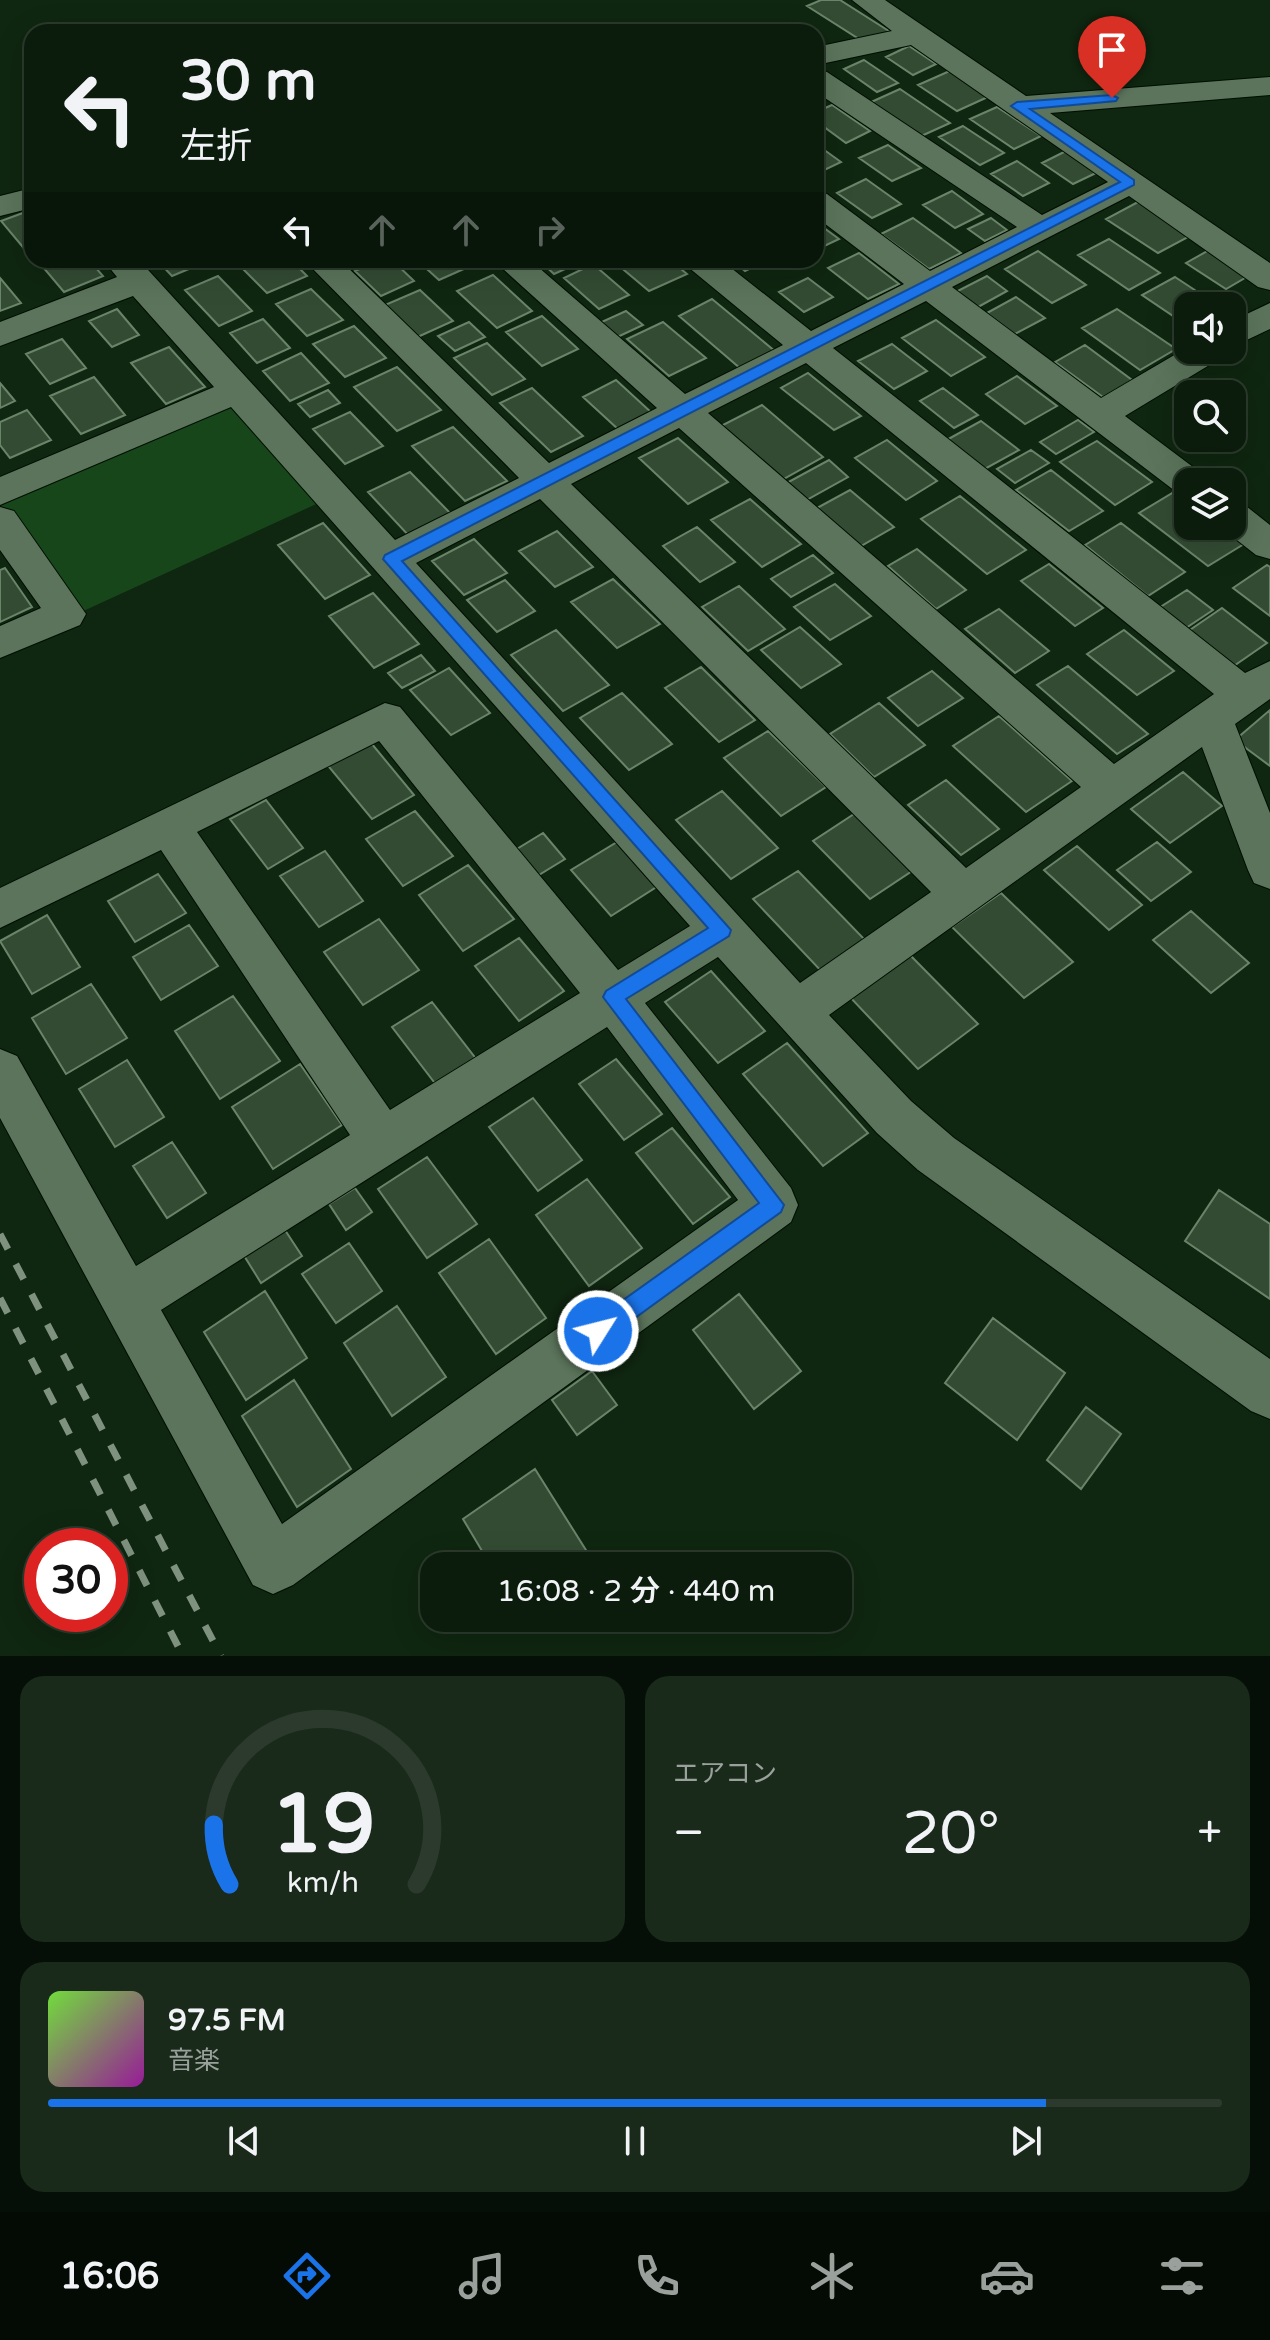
<!DOCTYPE html>
<html lang="ja">
<head>
<meta charset="utf-8">
<style>
	body { margin:0; font-family:"Varela Round","Noto Sans JP",sans-serif; background:#19291a; color:#f1f3f6; height:100vh; display:flex; flex-direction:column; font-size:30px; white-space:nowrap }
	* { box-sizing:border-box; margin:0 }
	p { font-size:26px; color:#9aa19d }
	.icon { flex:none; width:44px; height:44px; fill:none; stroke:currentColor; stroke-width:2; stroke-linecap:round; stroke-linejoin:round }
	.map { position:relative; height:1656px; overflow:hidden }
	.side { display:flex; flex-direction:column; gap:20px; padding:20px; background:#060f07; flex:1 }
	.side>* { flex:none }
	.guide { position:absolute; left:24px; top:24px; width:800px; height:244px; border-radius:24px; box-shadow:0 8px 32px #0002,0 0 0 2px #2b3a2d; background:#0b1c0c; color:#f1f3f6; overflow:hidden }
	.buttons { position:absolute; left:1174px; top:292px; display:grid; gap:16px }
	.buttons a { display:grid; place-items:center; width:72px; height:72px; border-radius:16px; background:#0b1c0c; box-shadow:0 8px 32px #0002,0 0 0 2px #2b3a2d; font-size:40px }
	.speed { position:absolute; left:24px; top:1528px; display:flex; gap:16px; font-size:40px; font-weight:700; text-align:center }
	.speed>* { display:grid; place-content:center; width:104px; height:104px; border-radius:50%; background:#0b1c0c; box-shadow:0 8px 32px #0002,0 0 0 2px #2b3a2d; line-height:1 }
	.speed .limit { border:12px solid #d22; background:#fff; color:#111 }
	.pin { position:absolute; display:grid; place-items:center; width:68px; height:68px; color:#fff; margin:-82px -34px; border-radius:50% 50% 50% 0; rotate:-45deg; box-shadow:0 0 8px #0007 }
	.pin .icon { rotate:45deg }
	.me { position:absolute; width:88px; margin:-44px; rotate:54deg; stroke-linejoin:round; filter:drop-shadow(0 0 6px #0008) }
	.turn { display:flex; align-items:center; gap:28px; height:168px; padding:0 24px; font-size:36px }
	.turn .icon { width:104px; height:104px; stroke-width:2.5 }
	.turn b { display:block; font-size:56px; line-height:68px }
	.lanes { display:flex; align-items:center; height:76px; padding:0 24px; background:#0003; justify-content:center; gap:40px; direction:ltr }
	.lanes .off { opacity:.35 }
	.big { font-size:60px; font-weight:600; line-height:1.1 }
	.side .widget { flex:1; display:flex; flex-direction:column; justify-content:center; gap:12px; min-width:0; padding:0 28px; border-radius:24px; background:#19291a }
	.side .dial { align-items:center; gap:0 }
	.dial svg { height:208px; overflow:visible; fill:none; stroke:#2b3a2d; stroke-width:7; stroke-linecap:round; text-anchor:middle }
	.dial text { fill:#f1f3f6; stroke:none }
	.song { display:flex; align-items:center; gap:24px }
	.cover { width:96px; height:96px; border-radius:12px; background:linear-gradient(135deg,hsl(100 70% 55%),hsl(300 70% 35%)) }
	.played { height:8px; border-radius:4px; background:linear-gradient(90deg,#1a73e8 85%,#2b3a2d 85%) }
	.keys { display:flex; justify-content:space-around; direction:ltr }
	.heat { display:flex; justify-content:space-between; align-items:center; font-size:44px; direction:ltr }
	.side .tiles { flex:1; display:grid; gap:20px; grid-template-columns:1fr 1fr }
	.widget:last-child { grid-column:span 2 }
	.trip { position:absolute; left:420px; top:1552px; width:432px; height:80px; border-radius:24px; background:#0b1c0c; box-shadow:0 8px 32px #0002,0 0 0 2px #2b3a2d; font-weight:600; line-height:80px; text-align:center }
	.tabs { display:flex; height:128px; justify-content:space-around; align-items:center; background:#040b05; color:#9aa19d }
	.tabs .icon { width:56px; height:56px }
	.tabs .active { color:#1a73e8 }
	.tabs b { font-size:36px; color:#f1f3f6 }
	.map>svg:first-child { display:block }
</style>
</head>
<body>
<div class="map">
<svg width="1270" height="1656" viewBox="0 0 1270 1656">
	<rect width="100%" height="100%" fill="#0f2610"/>
	<path fill="#17461b" d="M 232,399 L 325,500 L 79,613 L 0,505 L 0,499 Z"/>
	<path fill="#334b33" stroke="#6a846a" stroke-width="2" d="M 821,0 L 840,0 L 892,33 L 867,44 L 807,6 Z
		M 909,46 L 936,64 L 913,75 L 886,57 Z
		M 864,60 L 898,83 L 877,92 L 844,69 Z
		M 952,70 L 990,96 L 957,111 L 918,85 Z
		M 900,89 L 950,123 L 919,137 L 869,103 Z
		M 832,105 L 870,131 L 846,143 L 816,121 L 816,112 Z
		M 997,107 L 1041,136 L 1014,149 L 970,119 Z
		M 963,126 L 1004,153 L 980,165 L 939,137 Z
		M 816,144 L 841,162 L 816,174 Z
		M 888,145 L 921,168 L 892,181 L 859,158 Z
		M 1066,151 L 1098,172 L 1073,184 L 1042,163 Z
		M 1017,161 L 1049,183 L 1023,196 L 991,174 Z
		M 866,179 L 901,204 L 872,218 L 837,193 Z
		M 952,191 L 983,214 L 955,228 L 923,205 Z
		M 1138,202 L 1190,236 L 1158,253 L 1106,219 Z
		M 31,210 L 32,250 L 27,252 L 1,221 Z
		M 913,218 L 961,253 L 929,269 L 881,234 Z
		M 991,218 L 1007,230 L 985,241 L 968,229 Z
		M 816,222 L 839,239 L 816,250 Z
		M 1109,239 L 1160,273 L 1129,290 L 1078,255 Z
		M 1211,249 L 1250,275 L 1226,289 L 1186,263 Z
		M 1038,251 L 1086,285 L 1052,303 L 1005,269 Z
		M 859,253 L 899,284 L 868,299 L 828,268 Z
		M 37,260 L 89,260 L 103,276 L 64,292 Z
		M 157,260 L 208,260 L 208,261 L 172,276 Z
		M 240,260 L 291,260 L 307,276 L 267,293 L 236,262 Z
		M 380,260 L 392,260 L 414,281 L 381,296 L 355,271 Z
		M 417,260 L 484,260 L 439,280 Z
		M 539,260 L 585,260 L 554,274 Z
		M 612,260 L 670,260 L 687,274 L 649,291 Z
		M 732,260 L 768,260 L 745,271 Z
		M 593,264 L 629,295 L 599,309 L 564,278 Z
		M 493,275 L 532,311 L 497,328 L 457,291 Z
		M 218,276 L 252,311 L 219,326 L 185,290 Z
		M 987,276 L 1007,291 L 969,312 L 948,296 Z
		M 1175,277 L 1219,306 L 1188,306 L 1188,326 L 1142,295 Z
		M 0,278 L 21,303 L 0,311 Z
		M 808,278 L 833,297 L 804,312 L 779,292 Z
		M 311,289 L 343,320 L 307,336 L 276,304 Z
		M 420,290 L 453,321 L 411,340 L 378,308 Z
		M 1016,297 L 1045,318 L 1015,334 L 987,313 Z
		M 712,299 L 776,352 L 741,369 L 679,316 Z
		M 117,309 L 139,335 L 112,347 L 89,321 Z
		M 1117,309 L 1176,349 L 1140,370 L 1082,328 Z
		M 626,311 L 643,325 L 611,340 L 595,325 Z
		M 542,316 L 578,349 L 542,366 L 506,332 Z
		M 263,319 L 290,348 L 257,363 L 230,333 Z
		M 936,320 L 985,357 L 951,376 L 902,338 Z
		M 469,322 L 485,337 L 455,351 L 438,336 Z
		M 663,322 L 706,358 L 669,376 L 627,339 Z
		M 354,326 L 386,358 L 345,377 L 313,344 Z
		M 62,339 L 86,368 L 50,384 L 26,354 Z
		M 487,343 L 525,379 L 492,395 L 454,358 Z
		M 892,344 L 927,371 L 894,389 L 858,361 Z
		M 1085,345 L 1132,380 L 1103,397 L 1055,362 Z
		M 169,347 L 205,387 L 166,404 L 131,363 Z
		M 301,353 L 329,383 L 290,401 L 263,371 Z
		M 397,367 L 441,410 L 397,431 L 354,387 Z
		M 808,373 L 861,416 L 834,430 L 781,388 Z
		M 1017,376 L 1057,406 L 1025,424 L 986,394 Z
		M 94,377 L 125,415 L 81,434 L 50,396 Z
		M 616,380 L 653,414 L 619,430 L 583,397 Z
		M 0,383 L 15,401 L 0,408 Z
		M 532,388 L 583,436 L 551,452 L 500,403 Z
		M 943,388 L 978,415 L 954,428 L 920,401 Z
		M 328,390 L 340,403 L 310,417 L 298,404 Z
		M 762,405 L 823,457 L 780,481 L 719,427 Z
		M 27,410 L 51,440 L 10,458 L 0,445 L 0,422 Z
		M 350,412 L 383,446 L 345,464 L 313,429 Z
		M 1078,420 L 1094,432 L 1056,454 L 1040,442 Z
		M 981,421 L 1019,450 L 981,471 L 943,442 Z
		M 453,427 L 507,481 L 465,501 L 412,446 Z
		M 678,438 L 728,482 L 688,504 L 639,458 Z
		M 887,440 L 937,481 L 906,500 L 855,458 Z
		M 1097,441 L 1152,482 L 1115,505 L 1060,462 Z
		M 1031,450 L 1049,463 L 1015,483 L 997,469 Z
		M 829,460 L 848,477 L 803,502 L 783,485 Z
		M 1051,470 L 1103,511 L 1069,531 L 1016,490 Z
		M 410,472 L 452,515 L 410,537 L 368,492 Z
		M 850,490 L 894,527 L 861,546 L 817,508 Z
		M 1174,492 L 1188,502 L 1188,526 L 1220,526 L 1244,544 L 1208,566 L 1139,513 Z
		M 960,496 L 1026,550 L 987,574 L 921,519 Z
		M 750,499 L 801,544 L 762,567 L 711,520 Z
		M 323,523 L 370,575 L 325,599 L 278,545 Z
		M 1121,523 L 1185,572 L 1148,596 L 1085,545 Z
		M 697,527 L 735,562 L 700,582 L 663,546 Z
		M 557,531 L 593,567 L 555,587 L 519,551 Z
		M 474,539 L 507,573 L 464,595 L 432,561 Z
		M 917,549 L 966,590 L 936,609 L 888,566 Z
		M 813,555 L 833,573 L 791,597 L 771,579 Z
		M 1049,564 L 1103,608 L 1075,626 L 1021,581 Z
		M 1267,565 L 1270,567 L 1270,616 L 1233,588 Z
		M 5,568 L 32,607 L 0,622 L 0,570 Z
		M 613,579 L 660,624 L 617,648 L 571,602 Z
		M 505,580 L 535,611 L 497,632 L 467,600 Z
		M 835,584 L 871,616 L 830,640 L 794,607 Z
		M 739,586 L 785,629 L 748,651 L 702,607 Z
		M 1187,590 L 1213,610 L 1180,632 L 1154,611 Z
		M 373,593 L 419,644 L 374,668 L 329,616 Z
		M 1222,608 L 1267,643 L 1228,670 L 1184,634 Z
		M 999,609 L 1049,651 L 1015,673 L 965,629 Z
		M 800,627 L 841,664 L 801,688 L 761,650 Z
		M 556,630 L 609,685 L 563,711 L 511,655 Z
		M 1124,630 L 1174,671 L 1137,695 L 1087,654 Z
		M 421,655 L 435,671 L 402,688 L 388,673 Z
		M 1068,666 L 1148,734 L 1117,754 L 1037,685 Z
		M 701,667 L 755,720 L 719,742 L 665,688 Z
		M 449,668 L 490,713 L 451,735 L 410,690 Z
		M 932,671 L 963,698 L 918,726 L 888,698 Z
		M 622,693 L 672,744 L 629,770 L 580,718 Z
		M 879,703 L 925,745 L 874,777 L 830,734 Z
		M 1270,710 L 1270,766 L 1235,740 Z
		M 999,716 L 1072,781 L 1026,812 L 953,746 Z
		M 768,731 L 826,787 L 781,816 L 724,758 Z
		M 367,738 L 414,795 L 372,819 L 325,762 Z
		M 1183,772 L 1222,806 L 1170,843 L 1131,809 Z
		M 946,780 L 999,829 L 961,855 L 908,805 Z
		M 722,791 L 778,848 L 731,879 L 676,820 Z
		M 266,800 L 303,848 L 268,869 L 230,819 Z
		M 415,811 L 453,856 L 403,886 L 366,839 Z
		M 854,814 L 912,871 L 870,899 L 813,841 Z
		M 543,833 L 565,859 L 534,878 L 512,852 Z
		M 617,842 L 658,886 L 611,916 L 571,870 Z
		M 1157,842 L 1191,872 L 1151,901 L 1117,870 Z
		M 1077,846 L 1142,905 L 1109,930 L 1044,870 Z
		M 325,851 L 363,901 L 319,927 L 280,876 Z
		M 468,865 L 514,919 L 463,951 L 419,895 Z
		M 798,871 L 867,942 L 823,973 L 753,899 Z
		M 158,874 L 186,913 L 135,942 L 108,901 Z
		M 1001,893 L 1073,962 L 1024,998 L 952,927 Z
		M 1191,911 L 1249,963 L 1211,993 L 1153,940 Z
		M 47,915 L 80,967 L 32,994 L 0,941 Z
		M 379,919 L 419,970 L 363,1005 L 324,952 Z
		M 189,925 L 218,966 L 161,1000 L 133,957 Z
		M 519,938 L 564,991 L 519,1021 L 475,966 Z
		M 908,953 L 978,1024 L 918,1069 L 848,995 Z
		M 711,971 L 765,1031 L 718,1063 L 665,1002 Z
		M 91,984 L 127,1038 L 66,1074 L 32,1018 Z
		M 233,996 L 280,1061 L 220,1099 L 175,1031 Z
		M 432,1002 L 477,1060 L 437,1086 L 392,1027 Z
		M 787,1043 L 868,1133 L 823,1166 L 743,1074 Z
		M 616,1059 L 662,1114 L 624,1140 L 579,1084 Z
		M 127,1060 L 164,1117 L 115,1147 L 79,1089 Z
		M 300,1064 L 342,1125 L 273,1169 L 232,1107 Z
		M 533,1098 L 582,1160 L 538,1191 L 489,1127 Z
		M 672,1128 L 730,1197 L 693,1224 L 636,1153 Z
		M 172,1142 L 206,1193 L 167,1218 L 133,1166 Z
		M 427,1157 L 477,1224 L 427,1258 L 378,1189 Z
		M 587,1179 L 642,1248 L 589,1286 L 536,1215 Z
		M 355,1188 L 372,1212 L 346,1230 L 329,1204 Z
		M 1219,1190 L 1270,1224 L 1270,1299 L 1185,1241 Z
		M 283,1227 L 302,1256 L 261,1283 L 243,1254 Z
		M 489,1239 L 546,1318 L 496,1354 L 439,1273 Z
		M 349,1243 L 382,1291 L 336,1323 L 302,1274 Z
		M 265,1291 L 307,1358 L 246,1400 L 204,1332 Z
		M 739,1294 L 801,1371 L 754,1409 L 693,1330 Z
		M 397,1306 L 446,1377 L 392,1416 L 344,1343 Z
		M 993,1318 L 1065,1373 L 1017,1440 L 945,1383 Z
		M 592,1371 L 617,1405 L 577,1435 L 552,1400 Z
		M 294,1380 L 351,1469 L 297,1507 L 242,1416 Z
		M 1086,1407 L 1121,1434 L 1081,1489 L 1047,1460 Z
		M 535,1469 L 596,1566 L 491,1566 L 463,1519 Z"/>
	<g fill="none" stroke-linecap="round" stroke-linejoin="round">
		<defs>
			<path id="minor" d="M 852,0 L 885,0 L 1026,96 L 1270,77 L 1270,95 L 1050,113 L 1270,263 L 1270,290 L 1258,287 L 1129,196 L 952,287 L 1101,398 L 1188,347 L 1188,350 L 1227,350 L 1221,358 L 1125,416 L 1201,473 L 1207,482 L 1188,482 L 1188,495 L 1175,491 L 926,301 L 833,348 L 1245,673 L 1270,661 L 1270,699 L 1235,724 L 1270,813 L 1270,889 L 1254,883 L 1248,870 L 1202,747 L 829,1015 L 911,1101 L 954,1138 L 1270,1359 L 1270,1419 L 1251,1411 L 918,1170 L 877,1133 L 718,957 L 645,1003 L 791,1188 L 798,1205 L 791,1222 L 293,1585 L 273,1594 L 253,1585 L 0,1118 L 0,1049 L 17,1056 L 136,1266 L 350,1135 L 161,850 L 0,928 L 0,888 L 385,703 L 400,707 L 618,970 L 690,926 L 231,407 L 0,505 L 0,477 L 214,387 L 133,296 L 0,346 L 0,322 L 117,277 L 103,260 L 139,260 L 395,540 L 519,478 L 304,260 L 340,260 L 549,463 L 657,408 L 493,260 L 530,260 L 685,394 L 783,345 L 688,267 L 683,260 L 721,260 L 811,331 L 904,284 L 816,217 L 816,191 L 827,194 L 930,271 L 1017,227 L 816,92 L 816,69 L 827,72 L 1042,215 L 1108,182 L 911,45 L 816,65 L 816,47 L 892,31 ZM 806,363 L 1214,694 L 1114,764 L 708,413 ZM 679,428 L 1081,787 L 966,868 L 571,484 ZM 540,499 L 931,892 L 800,983 L 416,563 ZM 379,741 L 580,993 L 390,1110 L 197,832 ZM 607,1027 L 738,1200 L 282,1524 L 161,1310 Z
				M 32,188 L 32,208 L 0,216 L 0,196 Z
				M 1270,303 L 1270,329 L 1232,347 L 1232,321 Z
				M 1232,502 L 1246,506 L 1270,525 L 1270,559 L 1256,555 L 1219,526 L 1232,526 Z
				M 0,507 L 14,511 L 86,614 L 80,625 L 0,658 L 0,626 L 41,608 L 0,550 Z"/>
		</defs>
		<use href="#minor" stroke="#000e00" stroke-width="2"/>
		<use href="#minor" fill="#5b745b" fill-rule="evenodd"/>
		<path stroke="#7f917f" stroke-width="7" stroke-dasharray="17 17" stroke-linecap="butt" d="M 0,1234 L 221,1656
			M 0,1298 L 183,1656"/>
	</g>
	<path fill="#1a73e8" stroke="#114b97" stroke-width="2" d="M 1112,95 L 1118,98 L 1116,101 L 1030,109 L 1134,180 L 1134,185 L 402,561 L 731,930 L 729,936 L 626,999 L 784,1205 L 781,1212 L 606,1339 L 598,1342 L 591,1339 L 587,1331 L 591,1323 L 759,1203 L 603,997 L 606,991 L 708,928 L 383,559 L 385,555 L 1120,182 L 1011,106 L 1017,102 Z"/>
</svg>
<div class="buttons">
<a><svg class="icon" aria-label="sound" viewBox="0 0 24 24"><path d="M4 9h4l5-4v14l-5-4H4zM17 9q2 3 0 6"/></svg></a>
<a><svg class="icon" aria-label="search" viewBox="0 0 24 24"><circle cx="10" cy="10" r="6"/><path d="M15 15l6 6"/></svg></a>
<a><svg class="icon" aria-label="layers" viewBox="0 0 24 24"><path d="M12 4l9 5-9 5-9-5zM3 14l9 5 9-5"/></svg></a>
</div>
<div class="speed"><div class="limit">30</div></div>
<div class="pin" style="left:1112px;top:98px;background:#d93025"><svg class="icon" aria-label="arrive" viewBox="0 0 24 24"><path d="M6 21V4h12l-3 4 3 4H6"/></svg></div>
<svg class="me" style="left:598px;top:1331px" viewBox="-20 -20 40 40"><circle r="17" fill="#1a73e8" stroke="#fff" stroke-width="3"/><path d="M0-11L8 9 0 5-8 9z" fill="#fff"/></svg>
<div class="trip">16:08 · 2 分 · 440 m</div>
<div class="guide">
<div class="turn"><svg class="icon" aria-label="left" viewBox="0 0 24 24"><path d="M17 20v-9H6M10 6l-5 5 5 5"/></svg><div><b>30 m</b>左折</div></div>
<div class="lanes"><svg class="icon" aria-label="left" viewBox="0 0 24 24"><path d="M17 20v-9H6M10 6l-5 5 5 5"/></svg><svg class="icon off" aria-label="ahead" viewBox="0 0 24 24"><path d="M12 20V5M6 11l6-6 6 6"/></svg><svg class="icon off" aria-label="ahead" viewBox="0 0 24 24"><path d="M12 20V5M6 11l6-6 6 6"/></svg><svg class="icon off" aria-label="right" viewBox="0 0 24 24"><path d="M7 20v-9h11M14 6l5 5-5 5"/></svg></div>
</div>
</div>
<section class="side">
<div class="tiles">
<div class="widget dial"><svg viewBox="0 0 100 80">
<path d="M14 69A42 42 0 1 1 86 69"/>
<path d="M14 69A42 42 0 0 1 8 46" stroke="#1a73e8"/>
<text x="50" y="56" font-size="32" font-weight="700">19</text>
<text x="50" y="72" font-size="11">km/h</text>
</svg></div>
<div class="widget"><p>エアコン</p>
<div class="heat"><a>−</a><b class="big">20°</b><a>+</a></div>
</div>
<div class="widget">
<div class="song"><i class="cover"></i><div><b>97.5 FM</b><p>音楽</p></div></div>
<div class="played"></div>
<div class="keys"><svg class="icon" aria-label="previous" viewBox="0 0 24 24"><path d="M18 5L8 12l10 7zM5 5v14"/></svg><svg class="icon" aria-label="pause" viewBox="0 0 24 24"><path d="M8 5v14M16 5v14"/></svg><svg class="icon" aria-label="next" viewBox="0 0 24 24"><path d="M6 5l10 7-10 7zM19 5v14"/></svg></div>
</div>
</div>
</section>
<nav class="tabs">
<b>16:06</b>
<svg class="icon active" aria-label="directions" viewBox="0 0 24 24"><path d="M12 3l9 9-9 9-9-9zM9 14v-3h6M13 9l2 2-2 2"/></svg>
<svg class="icon" aria-label="music" viewBox="0 0 24 24"><path d="M9 18V5l10-2v13"/><circle cx="6" cy="18" r="3"/><circle cx="16" cy="16" r="3"/></svg>
<svg class="icon" aria-label="phone" viewBox="0 0 24 24"><path d="M5 4h4l2 5-3 2q2 4 5 5l2-3 5 2v4C11 20 4 13 5 4z"/></svg>
<svg class="icon" aria-label="climate" viewBox="0 0 24 24"><path d="M12 3v18M4 7l16 10M4 17L20 7"/></svg>
<svg class="icon" aria-label="car" viewBox="0 0 24 24"><path d="M5 17H2v-5l4-1 3-4h7l3 4 3 1v5h-3M9 17h6M6 11h13"/><circle cx="7" cy="17" r="2"/><circle cx="17" cy="17" r="2"/></svg>
<svg class="icon" aria-label="filters" viewBox="0 0 24 24"><path d="M4 7h16M4 17h16"/><circle cx="9" cy="7" r="2"/><circle cx="15" cy="17" r="2"/></svg>
</nav>
</body>
</html>
